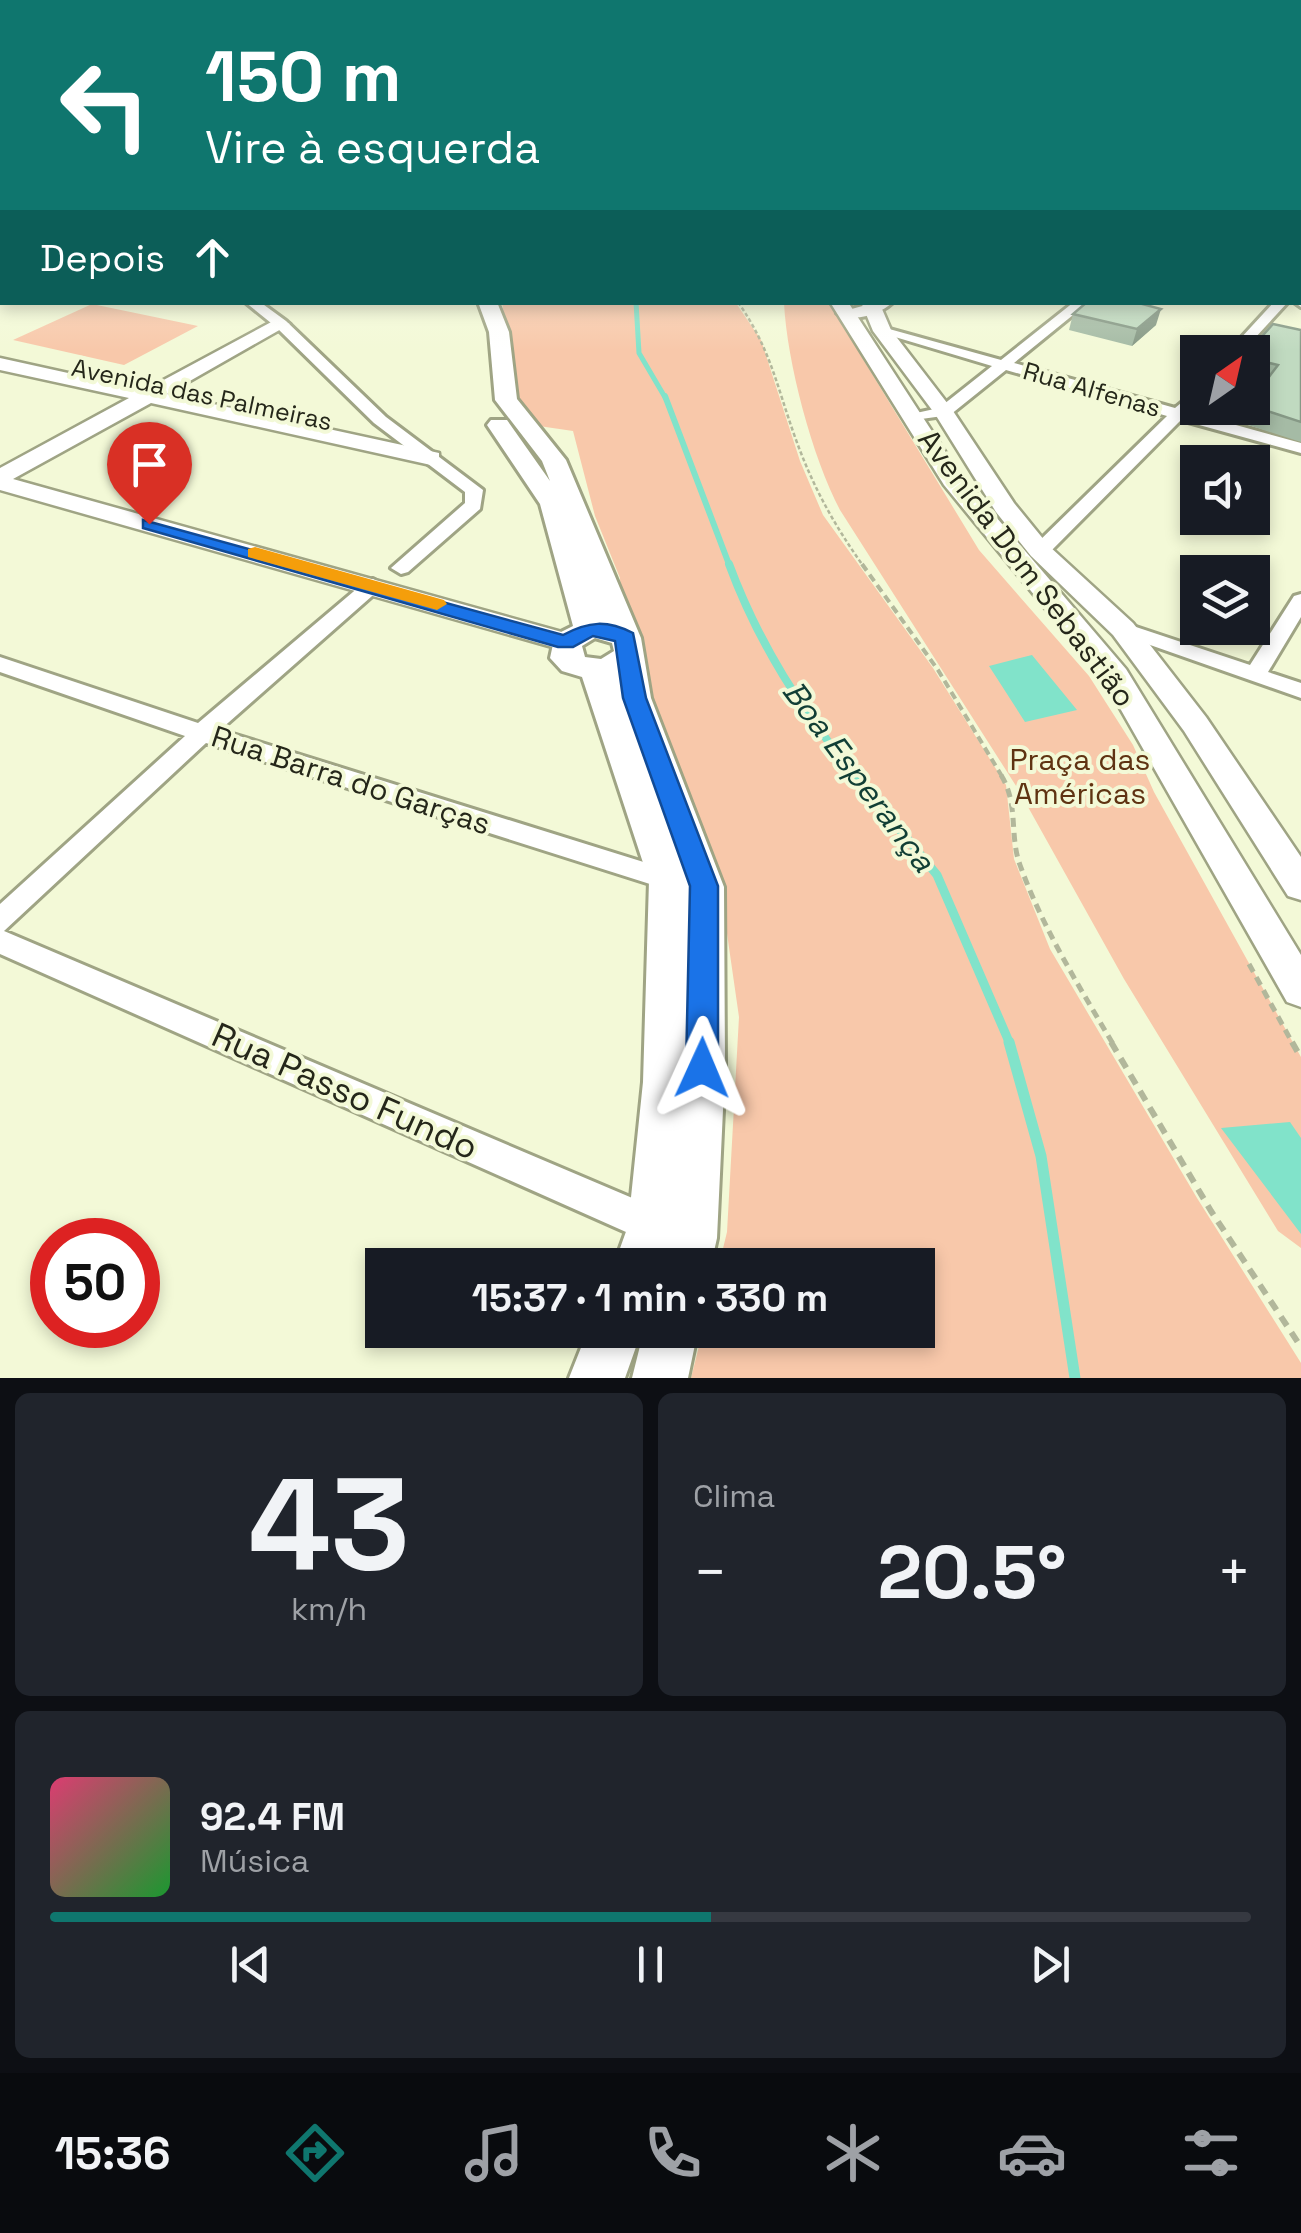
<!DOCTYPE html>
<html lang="pt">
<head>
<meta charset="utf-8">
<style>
	body { margin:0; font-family:"Space Grotesk",sans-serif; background:#20242c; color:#f1f3f6; height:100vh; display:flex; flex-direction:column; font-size:38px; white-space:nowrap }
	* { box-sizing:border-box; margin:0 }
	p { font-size:32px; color:#9ea1a6 }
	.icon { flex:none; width:55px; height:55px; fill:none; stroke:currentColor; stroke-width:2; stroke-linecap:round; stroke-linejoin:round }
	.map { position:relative; height:1378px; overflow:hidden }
	.drawer { display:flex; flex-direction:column; gap:15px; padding:15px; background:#0d0f14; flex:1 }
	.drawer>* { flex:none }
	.top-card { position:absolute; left:0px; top:0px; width:1302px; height:305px; box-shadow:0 5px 15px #0003; background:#0f766e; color:#fff; overflow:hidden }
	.needle { width:65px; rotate:34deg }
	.fabs { position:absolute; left:1180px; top:335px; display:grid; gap:20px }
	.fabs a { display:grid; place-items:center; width:90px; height:90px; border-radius:0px; background:#171b24; box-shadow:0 5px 15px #0003; font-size:50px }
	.speed { position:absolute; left:30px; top:1218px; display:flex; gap:20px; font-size:50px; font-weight:700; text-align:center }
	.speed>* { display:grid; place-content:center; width:130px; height:130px; border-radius:50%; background:#171b24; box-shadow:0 5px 15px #0003; line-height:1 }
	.speed .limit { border:15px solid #d22; background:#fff; color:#111 }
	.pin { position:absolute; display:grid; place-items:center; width:85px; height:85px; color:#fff; margin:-102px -42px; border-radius:50% 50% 50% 0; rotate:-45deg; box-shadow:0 0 10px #0007 }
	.pin .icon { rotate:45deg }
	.me { position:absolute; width:110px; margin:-55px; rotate:1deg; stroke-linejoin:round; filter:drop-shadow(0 0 8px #0008) }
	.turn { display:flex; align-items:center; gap:35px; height:210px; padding:0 40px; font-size:45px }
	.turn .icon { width:130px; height:130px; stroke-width:2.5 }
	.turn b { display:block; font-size:70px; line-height:85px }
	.then { display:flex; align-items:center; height:95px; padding:0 40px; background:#0003; gap:20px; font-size:38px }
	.big { font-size:75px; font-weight:600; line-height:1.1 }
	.drawer .tile { flex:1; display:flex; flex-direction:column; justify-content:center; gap:15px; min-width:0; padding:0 35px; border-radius:15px; background:#20242c }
	.drawer .dial { align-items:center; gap:0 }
	.dial b { font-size:130px; line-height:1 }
	.song { display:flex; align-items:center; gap:30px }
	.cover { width:120px; height:120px; border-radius:15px; background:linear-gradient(135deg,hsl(340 70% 55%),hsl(130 70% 35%)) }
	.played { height:10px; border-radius:5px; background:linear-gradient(90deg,#0f766e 55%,#363941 55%) }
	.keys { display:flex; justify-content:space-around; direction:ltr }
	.heat { display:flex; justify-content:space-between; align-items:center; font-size:55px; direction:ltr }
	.drawer .tiles { flex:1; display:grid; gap:15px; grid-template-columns:1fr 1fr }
	.tile:last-child { grid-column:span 2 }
	.trip { position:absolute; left:365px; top:1248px; width:570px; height:100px; border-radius:0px; background:#171b24; box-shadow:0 5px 15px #0003; font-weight:600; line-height:100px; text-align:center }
	.tabs { display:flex; height:160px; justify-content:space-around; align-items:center; background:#090b0e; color:#9ea1a6 }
	.tabs .icon { width:70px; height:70px }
	.tabs .selected { color:#0f766e }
	.tabs b { font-size:45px; color:#f1f3f6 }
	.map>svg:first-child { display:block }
</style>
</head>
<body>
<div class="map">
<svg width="1301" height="1378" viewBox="0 0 1301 1378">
	<rect width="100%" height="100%" fill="#f3f9d7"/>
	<path fill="#f8c8aa" d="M 502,303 L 736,303 L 761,340 L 800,461 L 823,515 L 933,668 L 1006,785 L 1014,859 L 1050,949 L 1197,1198 L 1301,1363 L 1301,1378 L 691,1378 L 703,1330 L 918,1330 L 918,1265 L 719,1265 L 727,1232 L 739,1017 L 717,864 L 660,734 L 648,670 L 621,605 L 620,578 L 595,516 L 573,431 L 539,426 L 520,405 Z
		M 784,303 L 829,303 L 979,550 L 1089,676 L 1133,745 L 1154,792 L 1301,1057 L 1301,1248 L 1278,1231 L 1124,979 L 1018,789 L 840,510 C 812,457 787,362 784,303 Z
		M 92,304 L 198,326 L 124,365 L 13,340 Z"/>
	<path fill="#81e3ca" d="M 1032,655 L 1077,710 L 1025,722 L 989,666 Z
		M 1290,1122 L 1301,1138 L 1301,1234 L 1221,1128 Z"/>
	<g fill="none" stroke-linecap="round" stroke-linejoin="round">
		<path stroke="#81e3ca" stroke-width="5" d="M 636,302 L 639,353 L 666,399"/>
		<path stroke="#81e3ca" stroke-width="6" d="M 665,396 L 730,567"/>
		<path stroke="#81e3ca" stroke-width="8" d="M 729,564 C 759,645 802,711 857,778"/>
		<path stroke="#81e3ca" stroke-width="9" d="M 855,775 L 937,875 L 1010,1044"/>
		<path stroke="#81e3ca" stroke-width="11" d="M 1009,1042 L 1041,1156 L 1075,1378"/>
		<defs>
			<path id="minor" d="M 0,171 L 2,171 L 2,177 L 0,177 Z
				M 1300,214 L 1301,214 L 1301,220 L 1300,220 Z
				M 2,275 L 2,283 L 0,284 L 0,276 Z
				M 1301,279 L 1301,288 L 1300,288 L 1300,279 Z
				M 1300,298 L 1301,298 L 1301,307 L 1294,302 L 1300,302 Z
				M 245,302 L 260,302 L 286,321 L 386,417 L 483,490 L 480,509 L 408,572 L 401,574 L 391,568 L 465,503 L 465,492 L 374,423 L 276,327 Z
				M 877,302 L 893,302 C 879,315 854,323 837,313 Z
				M 1074,302 L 1089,302 L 1014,363 L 1175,408 L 1198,389 L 1198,403 L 1189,412 L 1301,443 L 1301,453 L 1181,420 L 1047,555 L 1033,555 L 1033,547 L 1167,416 L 1006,370 L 950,415 L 907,421 L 907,415 L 939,408 L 992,366 L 875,331 L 882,327 L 1001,360 Z
				M 1274,302 L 1288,302 L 1242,352 L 1228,352 Z
				M 373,579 L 383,585 L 380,589 L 220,730 L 682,874 L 686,881 L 682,888 L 672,891 L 206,743 L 4,931 L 670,1214 L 675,1227 L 670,1240 L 657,1245 L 644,1240 L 0,954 L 0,904 L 185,736 L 0,672 L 0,657 L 198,723 L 366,581 Z
				M 1301,594 L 1301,617 L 1268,672 L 1301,683 L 1301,698 L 1116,633 L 1112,629 L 1123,623 L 1130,625 L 1250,665 L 1294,596 Z"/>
			<path id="tertiary" d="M 830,302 L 848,302 L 961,476 L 1126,669 L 1301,955 L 1301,1007 L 1287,1002 L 1104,680 L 944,485 Z
				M 861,302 L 879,302 L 891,330 L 951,408 L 1014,503 L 1049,546 L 1133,623 L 1206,717 L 1301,857 L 1301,900 L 1288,896 L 1184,731 L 1113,635 L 1031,556 L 996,512 L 935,414 L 873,331 Z
				M 275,320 L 290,324 L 167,394 L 439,453 L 439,463 L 431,465 L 151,403 L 13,479 L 576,636 L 580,642 L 576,648 L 556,648 L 0,490 L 0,468 L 129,398 L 0,370 L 0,358 L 145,390 Z"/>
			<path id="secondary" d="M 478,302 L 497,302 L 509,332 L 517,399 L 566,460 L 641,638 L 651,698 L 724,887 L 725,1067 L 717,1238 L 711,1265 L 614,1265 L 628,1226 L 643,1082 L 649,881 L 582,677 L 562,671 L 550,658 L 555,635 L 573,626 L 540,504 L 487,425 L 491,420 L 507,420 L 550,481 L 542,461 L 495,400 L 489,332 ZM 595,638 L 612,643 L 614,651 L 601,659 L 585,657 L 582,646 Z
				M 588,1330 L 642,1330 L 625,1378 L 569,1378 Z
				M 644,1330 L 698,1330 L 688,1378 L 632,1378 Z"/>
		</defs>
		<use href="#minor" stroke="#9fa484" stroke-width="6"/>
		<use href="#tertiary" stroke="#9fa484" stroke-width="5"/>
		<use href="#secondary" stroke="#9fa484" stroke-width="6"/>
		<path stroke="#b2b79b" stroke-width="2.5" stroke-dasharray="4 2.5" stroke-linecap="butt" d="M 738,302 C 771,350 776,384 795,437 C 812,485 834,525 864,567"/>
		<path stroke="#b2b79b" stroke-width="4" stroke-dasharray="8 5" stroke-linecap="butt" d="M 862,564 L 938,670 L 1003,778"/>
		<path stroke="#b2b79b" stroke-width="5" stroke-dasharray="9 6" stroke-linecap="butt" d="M 1001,775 C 1019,804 1009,835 1020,865 C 1043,929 1079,986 1113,1044
			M 1249,964 L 1293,1044"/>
		<path stroke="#b2b79b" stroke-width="6" stroke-dasharray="11 8" stroke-linecap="butt" d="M 1111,1042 L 1211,1211 L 1301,1347
			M 1292,1042 L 1301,1058"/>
		<use href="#minor" fill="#fff" fill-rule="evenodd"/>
		<use href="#tertiary" fill="#fff" fill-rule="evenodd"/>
		<use href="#secondary" fill="#fff" fill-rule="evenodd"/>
	</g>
	<path fill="#a5bba5" d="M 1073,314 L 1156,325 L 1132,346 L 1069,330 Z
		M 1301,330 L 1301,442 L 1242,423 L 1247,408 L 1252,408 L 1252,399 L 1267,381 L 1252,377 L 1252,352 Z"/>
	<path fill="#869986" d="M 1161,309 L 1156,325 L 1132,346 L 1137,329 Z"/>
	<path fill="#c0dac0" stroke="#869986" stroke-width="2.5" d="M 1087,302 L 1135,302 L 1161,309 L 1137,329 L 1073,314 Z
		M 1273,324 L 1301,330 L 1301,422 L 1252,406 L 1252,399 L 1278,365 L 1252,359 L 1252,352 L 1248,352 Z"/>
	<linearGradient id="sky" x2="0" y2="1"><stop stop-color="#7fc7dc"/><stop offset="0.45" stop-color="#fafced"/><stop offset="1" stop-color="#fafced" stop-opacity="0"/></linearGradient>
	<rect width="1301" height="351" fill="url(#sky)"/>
	<path fill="#1a73e8" stroke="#114b97" stroke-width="2.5" d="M 143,520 L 563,635 C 589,621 607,620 633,633 L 646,698 L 718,886 L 718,1068 L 713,1078 L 702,1082 L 690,1078 L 686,1068 L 690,886 L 623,698 L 615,641 L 593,636 L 573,647 L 558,647 L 143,528 Z"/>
	<path fill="#f59e0b" d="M 255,547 L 444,600 L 447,604 L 437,610 L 248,557 L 248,549 Z"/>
	<g text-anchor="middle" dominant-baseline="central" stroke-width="8" stroke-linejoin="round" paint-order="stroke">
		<g font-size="25" fill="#25271a" stroke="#f3f9d7">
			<text transform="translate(1092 389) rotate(16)">Rua Alfenas</text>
			<text transform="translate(202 394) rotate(12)">Avenida das Palmeiras</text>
		</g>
		<g font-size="30" fill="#25271a" stroke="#f3f9d7">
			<text transform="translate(1027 568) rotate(53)">Avenida Dom Sebastião</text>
			<text transform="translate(351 780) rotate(18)">Rua Barra do Garças</text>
		</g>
		<g font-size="30" fill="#5f3312" stroke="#f3f9d7">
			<text x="1080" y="759">Praça das<tspan x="1080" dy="34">Américas</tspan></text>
		</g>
		<g font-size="32" font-style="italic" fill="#113e35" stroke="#f3f9d7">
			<text transform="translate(859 776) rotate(53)">Boa Esperança</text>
		</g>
		<g font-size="35" fill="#25271a" stroke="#f3f9d7">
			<text transform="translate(345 1091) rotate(24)">Rua Passo Fundo</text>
		</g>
	</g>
</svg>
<div class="fabs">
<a><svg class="needle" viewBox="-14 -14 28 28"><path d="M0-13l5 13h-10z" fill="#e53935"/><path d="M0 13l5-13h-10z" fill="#9ea1a6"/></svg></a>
<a><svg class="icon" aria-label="sound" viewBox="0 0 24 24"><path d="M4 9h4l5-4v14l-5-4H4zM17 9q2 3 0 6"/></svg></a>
<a><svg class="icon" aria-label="layers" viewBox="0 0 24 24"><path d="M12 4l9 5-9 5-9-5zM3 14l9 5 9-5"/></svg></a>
</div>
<div class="speed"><div class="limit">50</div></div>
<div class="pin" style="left:149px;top:524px;background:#d93025"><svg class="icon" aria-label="arrive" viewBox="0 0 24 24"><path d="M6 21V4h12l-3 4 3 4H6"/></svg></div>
<svg class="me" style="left:702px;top:1068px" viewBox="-20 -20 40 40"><path d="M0-17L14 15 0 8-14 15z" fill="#1a73e8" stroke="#fff" stroke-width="4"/></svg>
<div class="trip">15:37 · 1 min · 330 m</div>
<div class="top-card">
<div class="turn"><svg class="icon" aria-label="left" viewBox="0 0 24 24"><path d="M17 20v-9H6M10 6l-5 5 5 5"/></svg><div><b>150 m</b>Vire à esquerda</div></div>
<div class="then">Depois<svg class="icon" aria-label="ahead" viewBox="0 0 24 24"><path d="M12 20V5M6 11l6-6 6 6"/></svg></div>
</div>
</div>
<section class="drawer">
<div class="tiles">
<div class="tile dial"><b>43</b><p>km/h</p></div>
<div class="tile"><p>Clima</p>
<div class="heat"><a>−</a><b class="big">20.5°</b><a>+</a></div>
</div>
<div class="tile">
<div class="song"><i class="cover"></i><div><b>92.4 FM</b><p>Música</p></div></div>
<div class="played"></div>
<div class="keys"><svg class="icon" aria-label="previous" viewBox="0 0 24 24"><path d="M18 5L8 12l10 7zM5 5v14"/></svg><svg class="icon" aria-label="pause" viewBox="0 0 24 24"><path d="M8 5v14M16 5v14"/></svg><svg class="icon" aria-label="next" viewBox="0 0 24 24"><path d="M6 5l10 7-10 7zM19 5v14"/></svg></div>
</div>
</div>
</section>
<nav class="tabs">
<b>15:36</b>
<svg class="icon selected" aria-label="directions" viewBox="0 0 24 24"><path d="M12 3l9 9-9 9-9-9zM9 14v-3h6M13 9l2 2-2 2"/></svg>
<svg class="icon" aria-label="music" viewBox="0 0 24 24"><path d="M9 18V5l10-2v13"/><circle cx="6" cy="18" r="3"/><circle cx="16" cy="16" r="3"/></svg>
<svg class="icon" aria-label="phone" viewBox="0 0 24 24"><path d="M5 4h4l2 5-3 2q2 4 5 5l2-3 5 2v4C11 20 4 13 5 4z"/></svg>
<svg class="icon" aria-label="climate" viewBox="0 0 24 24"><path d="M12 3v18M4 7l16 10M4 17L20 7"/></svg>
<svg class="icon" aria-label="car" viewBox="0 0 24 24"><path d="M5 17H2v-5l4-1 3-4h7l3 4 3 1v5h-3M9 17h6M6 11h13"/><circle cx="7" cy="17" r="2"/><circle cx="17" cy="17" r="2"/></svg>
<svg class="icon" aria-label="filters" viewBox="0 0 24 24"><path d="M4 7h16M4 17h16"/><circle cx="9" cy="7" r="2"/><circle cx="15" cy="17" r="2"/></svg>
</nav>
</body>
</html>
